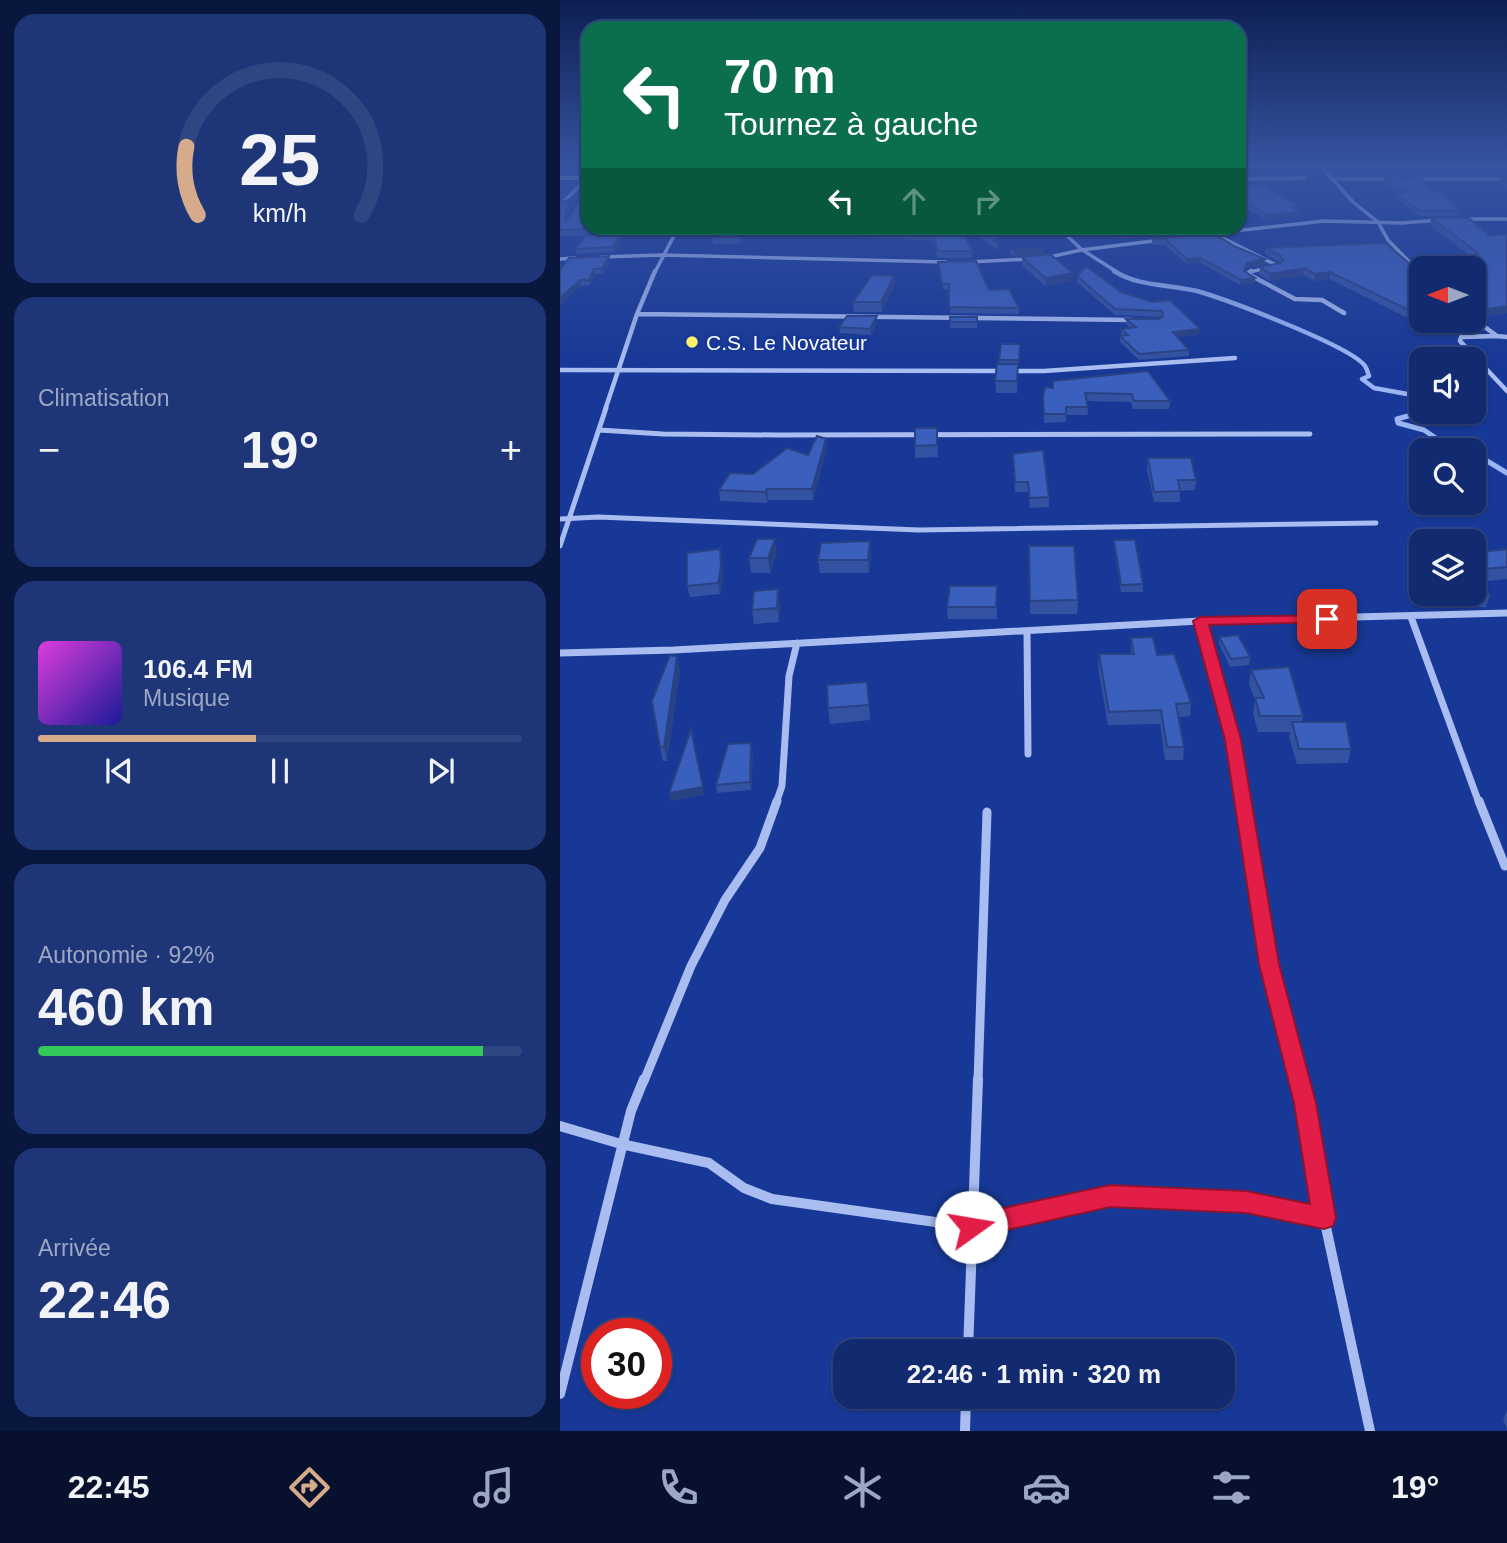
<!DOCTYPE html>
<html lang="fr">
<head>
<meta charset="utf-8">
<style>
	body { margin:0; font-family:Arial,sans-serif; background:#1e3678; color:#f1f3f6; height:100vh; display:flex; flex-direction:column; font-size:26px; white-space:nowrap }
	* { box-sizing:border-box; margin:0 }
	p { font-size:23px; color:#9ca7c3 }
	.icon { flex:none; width:38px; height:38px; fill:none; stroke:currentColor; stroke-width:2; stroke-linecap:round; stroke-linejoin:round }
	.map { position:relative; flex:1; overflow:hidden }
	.drawer { display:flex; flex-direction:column; gap:14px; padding:14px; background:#09173e; width:560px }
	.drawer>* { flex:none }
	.banner { position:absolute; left:21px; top:21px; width:665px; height:214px; border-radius:21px; box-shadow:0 2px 5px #0004,0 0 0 2px #304683; background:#0b6e4f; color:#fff; overflow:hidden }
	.needle { width:46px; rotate:270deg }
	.fabs { position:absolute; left:849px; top:256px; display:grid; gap:14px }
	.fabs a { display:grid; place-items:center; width:77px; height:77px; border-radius:14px; background:#112a70; box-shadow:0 2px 5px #0004,0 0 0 2px #304683; font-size:35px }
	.speed { position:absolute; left:21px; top:1318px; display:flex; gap:14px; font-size:35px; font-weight:700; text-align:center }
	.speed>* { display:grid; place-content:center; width:91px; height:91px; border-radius:50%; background:#112a70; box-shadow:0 2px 5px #0004,0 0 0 2px #304683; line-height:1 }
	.speed .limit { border:10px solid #d22; background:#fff; color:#111 }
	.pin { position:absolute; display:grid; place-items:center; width:60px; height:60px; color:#fff; margin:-30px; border-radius:14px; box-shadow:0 4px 10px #0006 }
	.me { position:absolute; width:77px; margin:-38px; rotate:77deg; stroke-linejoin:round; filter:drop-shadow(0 0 5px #0008) }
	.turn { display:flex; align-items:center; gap:24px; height:147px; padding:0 28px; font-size:32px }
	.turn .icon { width:91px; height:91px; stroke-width:2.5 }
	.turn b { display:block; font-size:49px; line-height:60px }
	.lanes { display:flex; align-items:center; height:66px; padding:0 28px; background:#0003; justify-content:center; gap:35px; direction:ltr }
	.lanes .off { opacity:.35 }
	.big { font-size:52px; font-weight:700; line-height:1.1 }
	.drawer .card { flex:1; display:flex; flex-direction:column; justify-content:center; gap:10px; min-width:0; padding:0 24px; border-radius:21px; background:#1e3678 }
	.drawer .dial { align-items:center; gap:0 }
	.dial svg { height:182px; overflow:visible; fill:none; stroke:#304683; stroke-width:7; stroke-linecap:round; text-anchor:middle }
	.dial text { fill:#f1f3f6; stroke:none }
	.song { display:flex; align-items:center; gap:21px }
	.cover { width:84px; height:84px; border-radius:10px; background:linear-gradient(135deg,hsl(300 70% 55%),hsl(240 70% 35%)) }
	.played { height:7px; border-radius:4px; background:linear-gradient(90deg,#d6ab8b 45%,#304683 45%) }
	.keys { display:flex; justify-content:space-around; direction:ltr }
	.heat { display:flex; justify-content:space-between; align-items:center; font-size:38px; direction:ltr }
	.charge { height:10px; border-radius:5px; background:linear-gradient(90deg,#34c759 92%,#304683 0) }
	.trip { position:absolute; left:273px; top:1339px; width:402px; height:70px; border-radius:21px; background:#112a70; box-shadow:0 2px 5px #0004,0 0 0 2px #304683; font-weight:700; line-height:70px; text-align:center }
	.menu { display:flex; height:112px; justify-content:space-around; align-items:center; background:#07112d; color:#9ca7c3 }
	.menu .icon { width:49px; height:49px }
	.menu .active { color:#d6ab8b }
	.menu b { font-size:32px; color:#f1f3f6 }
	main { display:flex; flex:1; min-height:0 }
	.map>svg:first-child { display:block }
</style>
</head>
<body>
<main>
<section class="drawer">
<div class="card dial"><svg viewBox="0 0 100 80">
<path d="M14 69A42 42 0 1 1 86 69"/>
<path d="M14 69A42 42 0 0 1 9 39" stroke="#d6ab8b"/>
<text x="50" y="56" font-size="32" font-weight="700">25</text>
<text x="50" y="72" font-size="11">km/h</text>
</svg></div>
<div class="card"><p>Climatisation</p>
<div class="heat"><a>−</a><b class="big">19°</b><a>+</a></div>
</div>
<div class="card">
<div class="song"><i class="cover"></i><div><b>106.4 FM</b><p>Musique</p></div></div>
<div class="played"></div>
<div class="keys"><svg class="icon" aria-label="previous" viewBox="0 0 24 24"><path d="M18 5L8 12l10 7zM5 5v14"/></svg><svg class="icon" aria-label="pause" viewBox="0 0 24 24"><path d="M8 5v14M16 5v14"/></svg><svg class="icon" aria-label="next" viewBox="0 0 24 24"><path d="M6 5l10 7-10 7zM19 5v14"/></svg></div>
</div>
<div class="card"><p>Autonomie · 92%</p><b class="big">460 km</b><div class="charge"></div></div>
<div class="card"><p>Arrivée</p><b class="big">22:46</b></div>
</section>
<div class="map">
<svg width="947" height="1431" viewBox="0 0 947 1431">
	<rect width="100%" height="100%" fill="#173896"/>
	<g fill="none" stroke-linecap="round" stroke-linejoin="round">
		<path stroke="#9bb5f4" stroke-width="3.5" d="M 499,228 L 521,249
			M 524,251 L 557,272"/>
		<path stroke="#9bb5f4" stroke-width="4.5" d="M 554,271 C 579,287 609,284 637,291 C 665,299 791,346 805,366 C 807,369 808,373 809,376 L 802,379 L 814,388 L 858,396 L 861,399"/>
		<path stroke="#9bb5f4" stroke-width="5" d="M 866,411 L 837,419 L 838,423 L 864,430 L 893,450
			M 914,453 L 947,473"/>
		<path stroke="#a9bdf1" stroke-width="3.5" d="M 761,166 L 793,202 L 818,222 L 828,240 L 859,272
			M 679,179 L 745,178
			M 771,179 L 838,179
			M 853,179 L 947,179
			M 0,205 L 28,178
			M 902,219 L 947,219
			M 648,234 L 764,221 L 842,223 L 880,220
			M 655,234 L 718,266 L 689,272
			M 41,257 L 102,255 L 386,262
			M 485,258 L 521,250 L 601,240
			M 0,259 L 15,258
			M 409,262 L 470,259
			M 95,272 L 118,228"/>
		<path stroke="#a9bdf1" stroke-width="4.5" d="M 691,271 L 688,274 L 735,299 L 762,300 L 784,313
			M 857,271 L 861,275
			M 77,314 L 573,320
			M 914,319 L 937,336 L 947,337
			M 937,336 L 901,337 L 900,341 L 947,391
			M 0,370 L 484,371 L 675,358
			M 45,410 L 77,314 L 95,271"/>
		<path stroke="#a9bdf1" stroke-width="5" d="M 39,430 L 103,434 L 217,435 L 750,434
			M 0,519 L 38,517 L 359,530 L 816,523
			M 0,546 L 46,408"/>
		<path stroke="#a9bdf1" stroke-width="7" d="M 851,617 L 919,803
			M 640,621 L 673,740 L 683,803
			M 467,631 L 468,754
			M 0,653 L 114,650 L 640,621 L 947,613
			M 216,803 L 222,786 L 229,676 L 237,643"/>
		<path stroke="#a9bdf1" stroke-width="9" d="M 683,801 L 709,964 L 739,1081
			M 919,801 L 945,866
			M 84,1081 L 131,966 L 165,900 L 200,848 L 217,801
			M 418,1081 L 427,812"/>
		<path stroke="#a9bdf1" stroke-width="10" d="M 739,1079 L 764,1218 L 810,1431
			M 0,1126 L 61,1144 L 149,1163 L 184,1188 L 212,1199 L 411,1227 L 550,1196 L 686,1202 L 764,1218
			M 408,1351 L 418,1079
			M 0,1394 L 71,1111 L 84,1079
			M 405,1431 L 406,1396"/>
		<path fill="#d7e1fc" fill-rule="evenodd" d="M 679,164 L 947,164 L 947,168 L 679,168 Z
			M 0,176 L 28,176 L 28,180 L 0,180 Z"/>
	</g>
	<path fill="#3352a2" d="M 941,177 L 947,177 L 947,189 L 940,183 Z
		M 826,179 L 872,191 L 900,211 L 899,216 L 859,216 L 834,197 L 835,193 L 840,192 L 826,184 Z
		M 679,187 L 740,206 L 739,211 L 738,211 L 739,217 L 706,220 L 679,204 Z
		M 0,202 L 10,206 L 8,218 L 28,228 L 42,228 L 37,234 L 60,234 L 61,239 L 54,252 L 17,254 L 15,249 L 25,236 L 0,236 Z
		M 871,218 L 929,236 L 947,234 L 947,313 L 919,317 L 914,315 L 914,268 L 910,268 L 911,263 L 914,259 L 870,225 Z
		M 155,228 L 241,228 L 239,237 L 184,237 L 181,243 L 153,244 L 152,237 Z
		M 401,228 L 412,251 L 412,258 L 377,258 L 374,241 L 298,237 L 298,230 Z
		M 408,228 L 433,228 L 437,243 L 437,250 Z
		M 548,228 L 642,228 L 642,230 L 560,239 Z
		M 653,233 L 674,246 L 705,259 L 705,264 L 687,268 L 685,272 L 695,283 L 680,285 L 641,263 L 627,264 L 605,245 L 592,245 L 592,239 Z
		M 705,248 L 861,273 L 861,320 L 890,320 L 858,323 L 769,279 L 754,281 L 743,275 L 710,281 L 699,274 L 700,267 L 721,263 L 705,254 Z
		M 450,249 L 485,254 L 455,257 L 450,254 Z
		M 462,257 L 513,273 L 513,281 L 485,286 L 462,265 Z
		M 50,261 L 43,274 L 35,274 L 30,285 L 21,286 L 3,302 L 0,270 Z
		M 378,262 L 459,308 L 459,314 L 390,313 L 389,290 L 383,289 Z
		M 334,276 L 335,285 L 322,312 L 294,312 L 293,302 Z
		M 517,276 L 561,292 L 593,302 L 639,335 L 617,337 L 629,350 L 629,356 L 579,360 L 560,342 L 560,336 L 562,336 L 561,335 L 561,329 L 570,328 L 566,324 L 566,319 L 599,319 L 601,317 L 555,315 L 517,282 Z
		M 390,317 L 417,317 L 417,328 L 390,328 Z
		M 317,322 L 311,335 L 280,333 L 279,327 Z
		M 460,350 L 458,366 L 457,393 L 436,393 L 435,381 L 439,360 Z
		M 493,381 L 610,401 L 609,409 L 573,409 L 571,402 L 527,401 L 528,415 L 506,415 L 506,422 L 484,423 L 483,397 L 493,388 Z
		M 377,428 L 378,457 L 355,458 L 355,446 Z
		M 266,439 L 267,449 L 253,500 L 208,500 L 207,503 L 160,501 L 159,490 L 193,474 L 248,455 Z
		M 453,454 L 489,497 L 489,507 L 470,508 L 468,492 L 455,492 Z
		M 588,458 L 636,480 L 635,490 L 620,491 L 620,502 L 594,502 L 587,469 Z
		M 554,540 L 583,584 L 583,592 L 561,592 L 554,547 Z
		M 469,546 L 518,600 L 517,614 L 470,614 Z
		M 947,549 L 947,579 L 918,582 L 930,595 L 926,607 L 889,608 L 877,593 L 914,593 L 914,553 Z
		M 217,553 L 210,573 L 191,573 L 189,558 Z
		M 311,554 L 309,573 L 260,573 L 258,560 Z
		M 162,561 L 163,578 L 160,594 L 130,597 L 127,586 Z
		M 437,586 L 437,619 L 388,619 L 387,607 Z
		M 220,604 L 219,622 L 194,624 L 192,610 Z
		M 659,637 L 690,657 L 689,665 L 670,667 L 659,644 Z
		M 571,638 L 597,655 L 631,703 L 630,716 L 619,717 L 624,747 L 623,760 L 605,760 L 600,724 L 548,725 L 538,667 L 539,654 L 571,654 Z
		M 120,670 L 107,761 L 103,761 L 100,747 Z
		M 691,670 L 743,716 L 742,722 L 791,749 L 788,763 L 737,764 L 729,737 L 730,732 L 698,732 L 693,713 L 695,700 L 689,685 Z
		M 307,682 L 310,720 L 270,724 L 268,708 Z
		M 193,751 L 191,790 L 157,793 L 156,785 Z
		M 947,1411 L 947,1429 L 943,1419 Z"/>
	<path fill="#294284" d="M 8,200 L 10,206 L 7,229 L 5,222 Z
		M 739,212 L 739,217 L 706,220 L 707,215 Z
		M 36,228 L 42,228 L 36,236 L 34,229 Z
		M 621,228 L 642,228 L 642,230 L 560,239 L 560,234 Z
		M 183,230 L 184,237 L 181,243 L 180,237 Z
		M 60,234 L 61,239 L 54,252 L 53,247 Z
		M 485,249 L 485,254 L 455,257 L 455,251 Z
		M 49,256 L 50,261 L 43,274 L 42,269 Z
		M 641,258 L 641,263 L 627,264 L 627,259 Z
		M 705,259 L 705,264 L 687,268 L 684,276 L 687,263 Z
		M 744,268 L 743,275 L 710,281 L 711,274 Z
		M 34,269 L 35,274 L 30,285 L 29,280 Z
		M 770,272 L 769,279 L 754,281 L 755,274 Z
		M 513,273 L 513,281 L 485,286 L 485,278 Z
		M 334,276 L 335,285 L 322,312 L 321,302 Z
		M 695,278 L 695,283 L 680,285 L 681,280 Z
		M 20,280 L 21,286 L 3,302 L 0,306 L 0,298 L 1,296 Z
		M 947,306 L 947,313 L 919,317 L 921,310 Z
		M 317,316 L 317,322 L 311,335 L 310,329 Z
		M 860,316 L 861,316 L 861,320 L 890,320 L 858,323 Z
		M 640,329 L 639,335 L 612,338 L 613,332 Z
		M 266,439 L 267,449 L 253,500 L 252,489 Z
		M 207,489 L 208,500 L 207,503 L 205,492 Z
		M 215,539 L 217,553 L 210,573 L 208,558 Z
		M 310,541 L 311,554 L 309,573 L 308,560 Z
		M 160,549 L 162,561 L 163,578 L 160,594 L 158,583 Z
		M 218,589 L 220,604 L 219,622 L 217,608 Z
		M 117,657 L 120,670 L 107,761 L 104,747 Z
		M 133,738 L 144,795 L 111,801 L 109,793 Z
		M 191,743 L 193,751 L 191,790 L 190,782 Z"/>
	<path fill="#3b5fbc" stroke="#294284" stroke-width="2" d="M 826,179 L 861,179 L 872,191 L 878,191 L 900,211 L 860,211 L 835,193 L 849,192 Z
		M 704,185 L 740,206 L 732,207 L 739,212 L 707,215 L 679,199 L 679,187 Z
		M 28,190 L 28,228 L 36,228 L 34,229 L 0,230 L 0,202 L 8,200 L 5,222 Z
		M 871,218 L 909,218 L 929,236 L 947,234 L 947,306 L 921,310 L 915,307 L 914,309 L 914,271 L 920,271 L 911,263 L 918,253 Z
		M 155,228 L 239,228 L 238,230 L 183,230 L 180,237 L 152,237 Z
		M 299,228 L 401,228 L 412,251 L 377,251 L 374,234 L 298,230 Z
		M 417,228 L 433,228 L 437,243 Z
		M 553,228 L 621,228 L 560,234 Z
		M 653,233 L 674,246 L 705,259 L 687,263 L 684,271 L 695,278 L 681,280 L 641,258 L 627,259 L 605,239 L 592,239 Z
		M 60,234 L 53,247 L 15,249 L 26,235 Z
		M 825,243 L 861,273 L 861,316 L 770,272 L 755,274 L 744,268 L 711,274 L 700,267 L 720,263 L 723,260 L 721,256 L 705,248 Z
		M 450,249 L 485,249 L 455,251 Z
		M 490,254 L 513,273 L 485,278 L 462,257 Z
		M 49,256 L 42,269 L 34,269 L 29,280 L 20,280 L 0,298 L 0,270 L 9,258 Z
		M 416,261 L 429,290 L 449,289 L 459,308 L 389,307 L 389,284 L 382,284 L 378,262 Z
		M 526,266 L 561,292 L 593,302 L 610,300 L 640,329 L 613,332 L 629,350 L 579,354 L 560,336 L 568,335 L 561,329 L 576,327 L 566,319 L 599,319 L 603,316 L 602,311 L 555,309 L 517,276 Z
		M 312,275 L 334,276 L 321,302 L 293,302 Z
		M 287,316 L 317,316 L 310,329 L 279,327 Z
		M 390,317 L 417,317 L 417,322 L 390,322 Z
		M 441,344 L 460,344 L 459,360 L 439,360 Z
		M 437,364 L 458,364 L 457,381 L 435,381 Z
		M 588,371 L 610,401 L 574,401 L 572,394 L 525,393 L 528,407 L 506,407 L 506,414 L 484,414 L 483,397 L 485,387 L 493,388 L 493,381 Z
		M 355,428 L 377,428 L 377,445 L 355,446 Z
		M 257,436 L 266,439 L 252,489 L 207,489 L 205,492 L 159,490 L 170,473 L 193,474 L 227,448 L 248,455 Z
		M 483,450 L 489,497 L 470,498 L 468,482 L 455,482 L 453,454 Z
		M 588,458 L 631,458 L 636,480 L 618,480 L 620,491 L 594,492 Z
		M 197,539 L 215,539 L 208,558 L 189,558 Z
		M 554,540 L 575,540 L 583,584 L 561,585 Z
		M 310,541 L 308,560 L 258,560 L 261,543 Z
		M 469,546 L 514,546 L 518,600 L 470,601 Z
		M 160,549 L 161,567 L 158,583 L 127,586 L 127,553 Z
		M 947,549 L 947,567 L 914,570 L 914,553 Z
		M 914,577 L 930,595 L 892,596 L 890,593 L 914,593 Z
		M 390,586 L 437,586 L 436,607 L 387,607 Z
		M 218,589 L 217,608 L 192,610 L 194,591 Z
		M 678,635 L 690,657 L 671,659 L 659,637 Z
		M 593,637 L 597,655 L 614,654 L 631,703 L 616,704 L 624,747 L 607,747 L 601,710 L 549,712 L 539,654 L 574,654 L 571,638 Z
		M 110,655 L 117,657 L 104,747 L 100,747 L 92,701 Z
		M 729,667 L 743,716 L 700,716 L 695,698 L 704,698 L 691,670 Z
		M 307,682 L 309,705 L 268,708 L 267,685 Z
		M 732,722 L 786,722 L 791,749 L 739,749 Z
		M 131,730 L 143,787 L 109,793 Z
		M 191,743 L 190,782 L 156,785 L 168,744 Z"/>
	<linearGradient id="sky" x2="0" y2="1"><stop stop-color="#0d1f52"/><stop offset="0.45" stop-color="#3653a0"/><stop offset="1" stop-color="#3653a0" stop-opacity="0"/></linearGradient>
	<rect width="947" height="363" fill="url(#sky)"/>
	<path fill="#e11d48" stroke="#92132f" stroke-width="2" d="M 767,615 L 772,616 L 772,622 L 649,625 L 681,740 L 719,964 L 756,1103 L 776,1218 L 773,1226 L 764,1229 L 686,1213 L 550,1207 L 411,1238 L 403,1235 L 399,1227 L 403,1219 L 411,1215 L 550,1185 L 686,1191 L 750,1204 L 734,1103 L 699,964 L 665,740 L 633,621 L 640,617 Z"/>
	<circle fill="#ffee69" stroke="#173896" stroke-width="2.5" cx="132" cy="342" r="7"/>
	<g text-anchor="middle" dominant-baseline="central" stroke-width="6" stroke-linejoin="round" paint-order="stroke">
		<g font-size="21" fill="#fff" stroke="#173896" text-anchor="start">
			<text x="146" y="342">C.S. Le Novateur</text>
		</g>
	</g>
</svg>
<div class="fabs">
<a><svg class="needle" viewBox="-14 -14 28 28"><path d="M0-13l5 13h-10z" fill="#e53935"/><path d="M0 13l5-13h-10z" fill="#9ca7c3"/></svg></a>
<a><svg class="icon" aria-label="sound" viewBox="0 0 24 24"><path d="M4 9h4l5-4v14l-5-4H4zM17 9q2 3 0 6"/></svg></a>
<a><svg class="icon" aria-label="search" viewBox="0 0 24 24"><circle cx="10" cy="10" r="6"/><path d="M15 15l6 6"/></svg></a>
<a><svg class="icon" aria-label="layers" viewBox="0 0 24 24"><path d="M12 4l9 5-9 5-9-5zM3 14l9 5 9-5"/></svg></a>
</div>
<div class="speed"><div class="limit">30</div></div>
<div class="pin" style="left:767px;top:619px;background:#d93025"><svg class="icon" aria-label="arrive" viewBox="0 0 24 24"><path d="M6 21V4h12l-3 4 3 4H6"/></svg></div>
<svg class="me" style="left:411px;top:1227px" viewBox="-20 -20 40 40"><circle r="19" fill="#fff"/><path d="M0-13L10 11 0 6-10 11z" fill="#e11d48"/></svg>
<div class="trip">22:46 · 1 min · 320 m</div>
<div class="banner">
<div class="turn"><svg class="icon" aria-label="left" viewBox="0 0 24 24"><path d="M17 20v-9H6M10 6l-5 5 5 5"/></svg><div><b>70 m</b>Tournez à gauche</div></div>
<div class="lanes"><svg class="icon" aria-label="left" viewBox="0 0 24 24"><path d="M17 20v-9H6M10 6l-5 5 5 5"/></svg><svg class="icon off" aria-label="ahead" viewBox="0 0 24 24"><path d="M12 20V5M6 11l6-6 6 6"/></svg><svg class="icon off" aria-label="right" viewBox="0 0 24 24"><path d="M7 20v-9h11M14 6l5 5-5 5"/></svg></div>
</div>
</div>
</main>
<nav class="menu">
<b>22:45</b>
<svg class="icon active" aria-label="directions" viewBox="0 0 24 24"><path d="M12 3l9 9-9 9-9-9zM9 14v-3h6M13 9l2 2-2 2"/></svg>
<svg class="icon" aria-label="music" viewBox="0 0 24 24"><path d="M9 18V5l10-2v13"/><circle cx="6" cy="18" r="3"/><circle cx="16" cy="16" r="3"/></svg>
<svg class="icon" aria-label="phone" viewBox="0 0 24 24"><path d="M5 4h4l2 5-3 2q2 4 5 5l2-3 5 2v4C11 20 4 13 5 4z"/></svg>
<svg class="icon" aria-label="climate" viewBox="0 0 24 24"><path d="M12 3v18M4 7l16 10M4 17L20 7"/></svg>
<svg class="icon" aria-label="car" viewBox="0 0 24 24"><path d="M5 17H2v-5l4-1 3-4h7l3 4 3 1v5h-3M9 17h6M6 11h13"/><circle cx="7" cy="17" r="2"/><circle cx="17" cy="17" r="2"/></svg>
<svg class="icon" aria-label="filters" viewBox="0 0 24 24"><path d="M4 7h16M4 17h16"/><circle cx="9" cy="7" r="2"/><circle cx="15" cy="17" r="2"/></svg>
<b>19°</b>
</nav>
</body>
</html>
